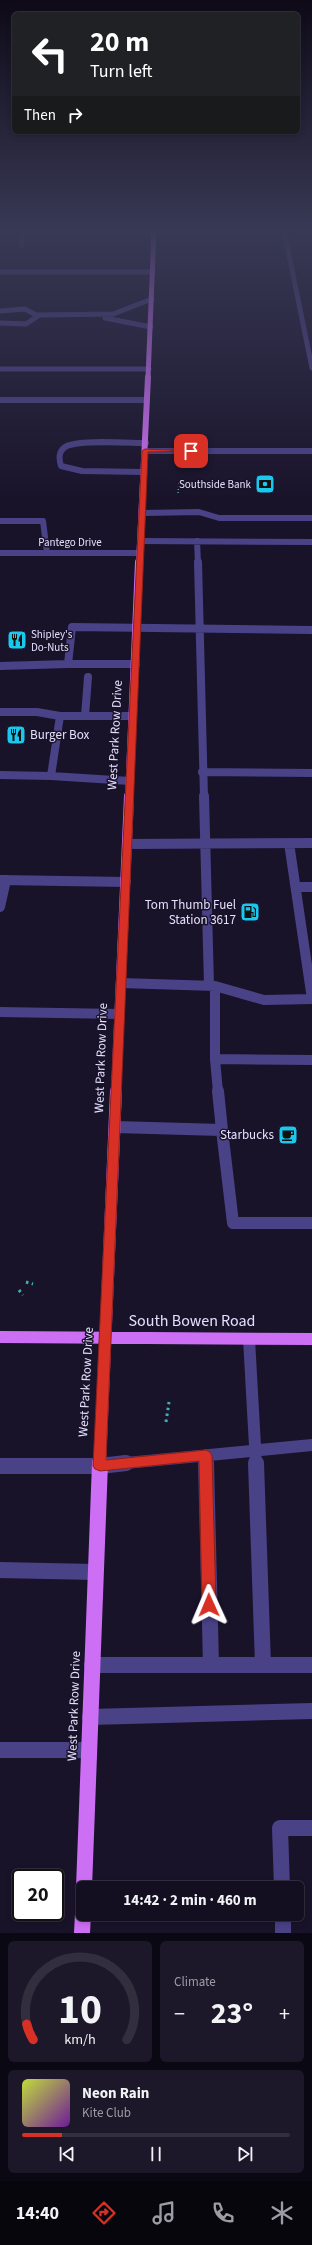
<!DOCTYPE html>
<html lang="en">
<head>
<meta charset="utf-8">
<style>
	body { margin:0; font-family:"Source Sans 3",sans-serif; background:#1c1729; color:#f1f3f6; height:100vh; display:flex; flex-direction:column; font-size:15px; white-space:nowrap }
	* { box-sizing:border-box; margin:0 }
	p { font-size:13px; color:#9d9ca5 }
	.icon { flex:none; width:22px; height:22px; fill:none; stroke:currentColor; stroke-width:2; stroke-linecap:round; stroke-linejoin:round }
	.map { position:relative; height:1933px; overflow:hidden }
	.side { display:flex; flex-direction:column; gap:8px; padding:8px; background:#0a0812; flex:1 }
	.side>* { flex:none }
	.top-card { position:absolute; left:12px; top:12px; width:288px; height:122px; border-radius:6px; box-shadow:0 2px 6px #0003,0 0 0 1px #322e3e; background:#202124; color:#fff; overflow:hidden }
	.speed { position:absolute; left:12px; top:1869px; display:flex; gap:8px; font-size:20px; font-weight:700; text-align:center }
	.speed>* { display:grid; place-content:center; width:52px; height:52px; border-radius:50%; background:#130e20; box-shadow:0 2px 6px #0003,0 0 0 1px #322e3e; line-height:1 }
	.speed .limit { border:2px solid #111; border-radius:6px; background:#fff; color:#111 }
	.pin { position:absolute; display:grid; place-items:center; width:34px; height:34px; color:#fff; margin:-17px; border-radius:8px; box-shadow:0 2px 6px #0006 }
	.me { position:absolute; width:44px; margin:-22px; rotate:359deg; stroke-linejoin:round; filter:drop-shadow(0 0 3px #0008) }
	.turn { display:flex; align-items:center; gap:14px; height:84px; padding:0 12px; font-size:18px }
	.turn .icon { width:52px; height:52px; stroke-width:2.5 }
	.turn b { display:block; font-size:28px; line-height:34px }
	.then { display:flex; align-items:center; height:38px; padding:0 12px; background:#0003; gap:8px; font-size:15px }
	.big { font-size:30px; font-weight:700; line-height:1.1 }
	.side .widget { flex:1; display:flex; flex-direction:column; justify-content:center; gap:6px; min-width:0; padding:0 14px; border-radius:6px; background:#1c1729 }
	.side .dial { align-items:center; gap:0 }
	.dial svg { height:104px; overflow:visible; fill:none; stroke:#322e3e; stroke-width:7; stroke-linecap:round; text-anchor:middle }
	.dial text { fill:#f1f3f6; stroke:none }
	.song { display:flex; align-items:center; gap:12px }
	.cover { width:48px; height:48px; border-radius:6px; background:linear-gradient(135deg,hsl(70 70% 55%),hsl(280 70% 35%)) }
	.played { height:4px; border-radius:2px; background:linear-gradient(90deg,#d93025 15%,#322e3e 15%) }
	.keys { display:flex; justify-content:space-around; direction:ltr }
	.heat { display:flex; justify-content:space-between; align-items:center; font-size:22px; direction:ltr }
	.side .tiles { flex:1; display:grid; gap:8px; grid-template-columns:1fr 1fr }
	.widget:last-child { grid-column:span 2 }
	.trip { position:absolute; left:76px; top:1881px; width:228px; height:40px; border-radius:6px; background:#130e20; box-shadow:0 2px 6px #0003,0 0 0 1px #322e3e; font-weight:700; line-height:40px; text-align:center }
	.menu { display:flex; height:64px; justify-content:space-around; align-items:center; background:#08060d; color:#9d9ca5 }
	.menu .icon { width:28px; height:28px }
	.menu .selected { color:#d93025 }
	.menu b { font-size:18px; color:#f1f3f6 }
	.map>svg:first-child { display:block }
</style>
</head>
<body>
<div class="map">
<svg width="312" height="1933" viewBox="0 0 312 1933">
	<rect width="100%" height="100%" fill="#19132a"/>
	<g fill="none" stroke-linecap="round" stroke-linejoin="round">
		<path stroke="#3bb2b5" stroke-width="1.5" stroke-dasharray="1 2" stroke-linecap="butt" d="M 178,493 L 179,483 L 218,482"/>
		<path stroke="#3bb2b5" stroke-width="3" stroke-dasharray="2.5 3.5" stroke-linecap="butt" d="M 26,1282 L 33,1284
			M 19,1290 L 23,1295
			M 166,1422 L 169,1402"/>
		<path stroke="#4a4286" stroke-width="5" d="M 284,230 L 312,368
			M 21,245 L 25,231 L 154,231
			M 0,272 L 153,272
			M 0,311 L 25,309 L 38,316 L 26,324 L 0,323
			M 38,315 L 113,314 L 152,299
			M 105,318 L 151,327
			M 0,369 L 149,369"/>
		<path stroke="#4a4286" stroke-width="6" d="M 0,400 L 147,400
			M 145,451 L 312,451
			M 144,472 L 82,471 L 61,466 C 59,459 58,452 65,447 C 76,439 130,443 146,443
			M 143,513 L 199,512 L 219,518 L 312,518
			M 0,521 L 43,521 L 47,553
			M 141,541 L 312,542
			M 197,541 L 198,563
			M 0,553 L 140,553"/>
		<path stroke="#4a4286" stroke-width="8" d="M 198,562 L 204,797
			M 68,664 L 136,664
			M 0,666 L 68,664 L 72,627 L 312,630
			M 0,712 L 37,712 L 60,716
			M 85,716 L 88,677
			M 202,772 L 312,773
			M 0,775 L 51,776
			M 130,781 L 51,776 L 60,716 L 133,716"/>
		<path stroke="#4a4286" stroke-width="10" d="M 204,796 L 209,985
			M 289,843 L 312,999
			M 127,844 L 312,843
			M 0,880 L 126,882
			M 296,887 L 312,887
			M 0,907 L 6,880
			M 121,983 L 215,986 L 215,1059
			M 215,986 L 264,1000 L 312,999
			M 0,1012 L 120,1014
			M 218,1092 L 215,1059 L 312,1060"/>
		<path stroke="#4a4286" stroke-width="12" d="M 115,1127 L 222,1130 L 218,1091
			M 222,1130 L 233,1223 L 312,1223
			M 249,1339 L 256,1464
			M 206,1455 L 206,1464
			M 116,1464 L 312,1445"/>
		<path stroke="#4a4286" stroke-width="16" d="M 206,1463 L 211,1665
			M 256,1463 L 263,1665
			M 0,1466 L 100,1466 L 126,1463
			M 0,1570 L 95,1572
			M 92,1665 L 312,1665
			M 90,1717 L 312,1711
			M 0,1750 L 89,1750
			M 282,1888 L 280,1828 L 312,1828
			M 283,1914 L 283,1933"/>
		<path stroke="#cd6ff4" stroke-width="5" d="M 148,378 L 154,230"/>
		<path stroke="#cd6ff4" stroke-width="6" d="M 139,563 L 148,377"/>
		<path stroke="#cd6ff4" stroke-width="8" d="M 129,797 L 139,562"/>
		<path stroke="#cd6ff4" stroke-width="10" d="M 116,1092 L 129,796"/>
		<path stroke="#cd6ff4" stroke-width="12" d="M 0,1337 L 312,1339
			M 100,1464 L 116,1091"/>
		<path stroke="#cd6ff4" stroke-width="16" d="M 84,1888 L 100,1463
			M 82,1933 L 83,1914"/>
	</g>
	<linearGradient id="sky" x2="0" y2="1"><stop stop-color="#0e0a17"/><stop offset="0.46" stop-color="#383955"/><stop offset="1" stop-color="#383955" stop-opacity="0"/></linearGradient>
	<rect width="312" height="501" fill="url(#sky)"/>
	<path fill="#d93025" stroke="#8d1f18" d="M 145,449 L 193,451 L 148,452 L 106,1460 L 206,1450 L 210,1452 L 212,1456 L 216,1605 L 214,1610 L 209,1612 L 204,1610 L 202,1605 L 199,1461 L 100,1471 L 95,1469 L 93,1466 L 142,451 Z"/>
	<defs>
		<symbol id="bank-square" viewBox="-11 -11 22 22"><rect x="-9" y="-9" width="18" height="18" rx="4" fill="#1ac7ed" stroke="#19132a"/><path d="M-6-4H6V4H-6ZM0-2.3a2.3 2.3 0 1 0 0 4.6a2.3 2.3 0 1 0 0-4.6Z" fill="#111"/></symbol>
		<symbol id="restaurant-square" viewBox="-11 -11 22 22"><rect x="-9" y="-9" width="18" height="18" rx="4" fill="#1ac7ed" stroke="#19132a"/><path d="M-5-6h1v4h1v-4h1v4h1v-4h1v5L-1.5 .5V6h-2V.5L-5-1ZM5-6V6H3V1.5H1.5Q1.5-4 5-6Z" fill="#111"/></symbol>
		<symbol id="fuel-square" viewBox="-11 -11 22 22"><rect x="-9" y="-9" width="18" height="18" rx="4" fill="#1ac7ed" stroke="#19132a"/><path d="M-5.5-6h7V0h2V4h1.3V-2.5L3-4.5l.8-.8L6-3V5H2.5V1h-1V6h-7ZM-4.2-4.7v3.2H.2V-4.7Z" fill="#111"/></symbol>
		<symbol id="cafe-square" viewBox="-11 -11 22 22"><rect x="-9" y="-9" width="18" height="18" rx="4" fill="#1ac7ed" stroke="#19132a"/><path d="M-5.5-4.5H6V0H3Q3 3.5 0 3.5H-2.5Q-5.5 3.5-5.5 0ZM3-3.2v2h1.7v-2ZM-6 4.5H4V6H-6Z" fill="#111"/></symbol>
	</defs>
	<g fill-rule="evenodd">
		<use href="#bank-square" x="254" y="473" width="22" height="22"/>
		<use href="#restaurant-square" x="6" y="629" width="22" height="22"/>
		<use href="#restaurant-square" x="5" y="724" width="22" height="22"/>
		<use href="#fuel-square" x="239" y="901" width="22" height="22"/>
		<use href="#cafe-square" x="277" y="1124" width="22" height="22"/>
	</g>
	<g text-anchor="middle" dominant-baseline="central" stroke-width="3" stroke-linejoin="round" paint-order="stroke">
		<g font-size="11" fill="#e5dffd" stroke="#19132a" text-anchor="end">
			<text x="251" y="484">Southside Bank</text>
			<text x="31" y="634" text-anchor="start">Shipley's<tspan x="31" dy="13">Do-Nuts</tspan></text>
		</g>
		<g font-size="11" fill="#e5dffd" stroke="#19132a">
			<text x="70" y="542">Pantego Drive</text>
		</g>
		<g font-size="13" fill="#e5dffd" stroke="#19132a" text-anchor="end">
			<text x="30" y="735" text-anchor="start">Burger Box</text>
			<text x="236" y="905">Tom Thumb Fuel<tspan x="236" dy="15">Station 3617</tspan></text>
			<text x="274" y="1135">Starbucks</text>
		</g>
		<g font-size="13" fill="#e5dffd" stroke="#19132a">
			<text transform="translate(115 735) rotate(-87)">West Park Row Drive</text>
			<text transform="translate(101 1058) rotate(-88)">West Park Row Drive</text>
			<text transform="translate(86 1382) rotate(-87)">West Park Row Drive</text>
			<text transform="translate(74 1706) rotate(-88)">West Park Row Drive</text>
		</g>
		<g font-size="16" fill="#e5dffd" stroke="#19132a">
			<text x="192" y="1321">South Bowen Road</text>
		</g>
	</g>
</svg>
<div class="speed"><div class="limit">20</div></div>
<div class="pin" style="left:191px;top:451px;background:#d93025"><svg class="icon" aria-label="arrive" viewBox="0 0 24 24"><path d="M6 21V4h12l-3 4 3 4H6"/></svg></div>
<svg class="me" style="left:209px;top:1605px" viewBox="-20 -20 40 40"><path d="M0-17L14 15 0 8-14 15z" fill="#d93025" stroke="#fff" stroke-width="4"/></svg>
<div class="trip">14:42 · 2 min · 460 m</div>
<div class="top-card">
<div class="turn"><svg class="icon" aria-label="left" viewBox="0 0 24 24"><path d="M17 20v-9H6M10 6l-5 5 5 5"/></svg><div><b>20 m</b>Turn left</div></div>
<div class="then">Then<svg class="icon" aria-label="right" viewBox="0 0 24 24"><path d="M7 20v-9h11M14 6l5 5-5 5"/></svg></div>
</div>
</div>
<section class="side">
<div class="tiles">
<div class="widget dial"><svg viewBox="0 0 100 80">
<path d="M14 69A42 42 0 1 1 86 69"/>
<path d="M14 69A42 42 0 0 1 9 57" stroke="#d93025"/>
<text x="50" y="56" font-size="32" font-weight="700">10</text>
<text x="50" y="72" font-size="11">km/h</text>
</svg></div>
<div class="widget"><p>Climate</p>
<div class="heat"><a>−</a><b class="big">23°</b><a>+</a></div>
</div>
<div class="widget">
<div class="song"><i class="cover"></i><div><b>Neon Rain</b><p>Kite Club</p></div></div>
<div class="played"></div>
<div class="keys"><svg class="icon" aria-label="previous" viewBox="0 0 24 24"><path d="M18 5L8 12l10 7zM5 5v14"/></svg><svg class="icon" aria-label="pause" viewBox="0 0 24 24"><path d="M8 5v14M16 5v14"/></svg><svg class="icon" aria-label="next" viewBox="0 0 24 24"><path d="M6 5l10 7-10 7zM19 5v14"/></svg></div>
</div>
</div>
</section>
<nav class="menu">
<b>14:40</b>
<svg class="icon selected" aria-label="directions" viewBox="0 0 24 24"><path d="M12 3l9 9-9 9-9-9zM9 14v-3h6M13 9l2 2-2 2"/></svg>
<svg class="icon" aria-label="music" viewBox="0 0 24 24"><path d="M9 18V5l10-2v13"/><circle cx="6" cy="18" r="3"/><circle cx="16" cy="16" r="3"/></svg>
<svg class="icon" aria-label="phone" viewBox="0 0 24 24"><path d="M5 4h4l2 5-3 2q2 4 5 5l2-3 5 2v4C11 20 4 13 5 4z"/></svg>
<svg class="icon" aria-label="climate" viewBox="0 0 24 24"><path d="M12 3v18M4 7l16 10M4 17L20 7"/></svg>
</nav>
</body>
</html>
